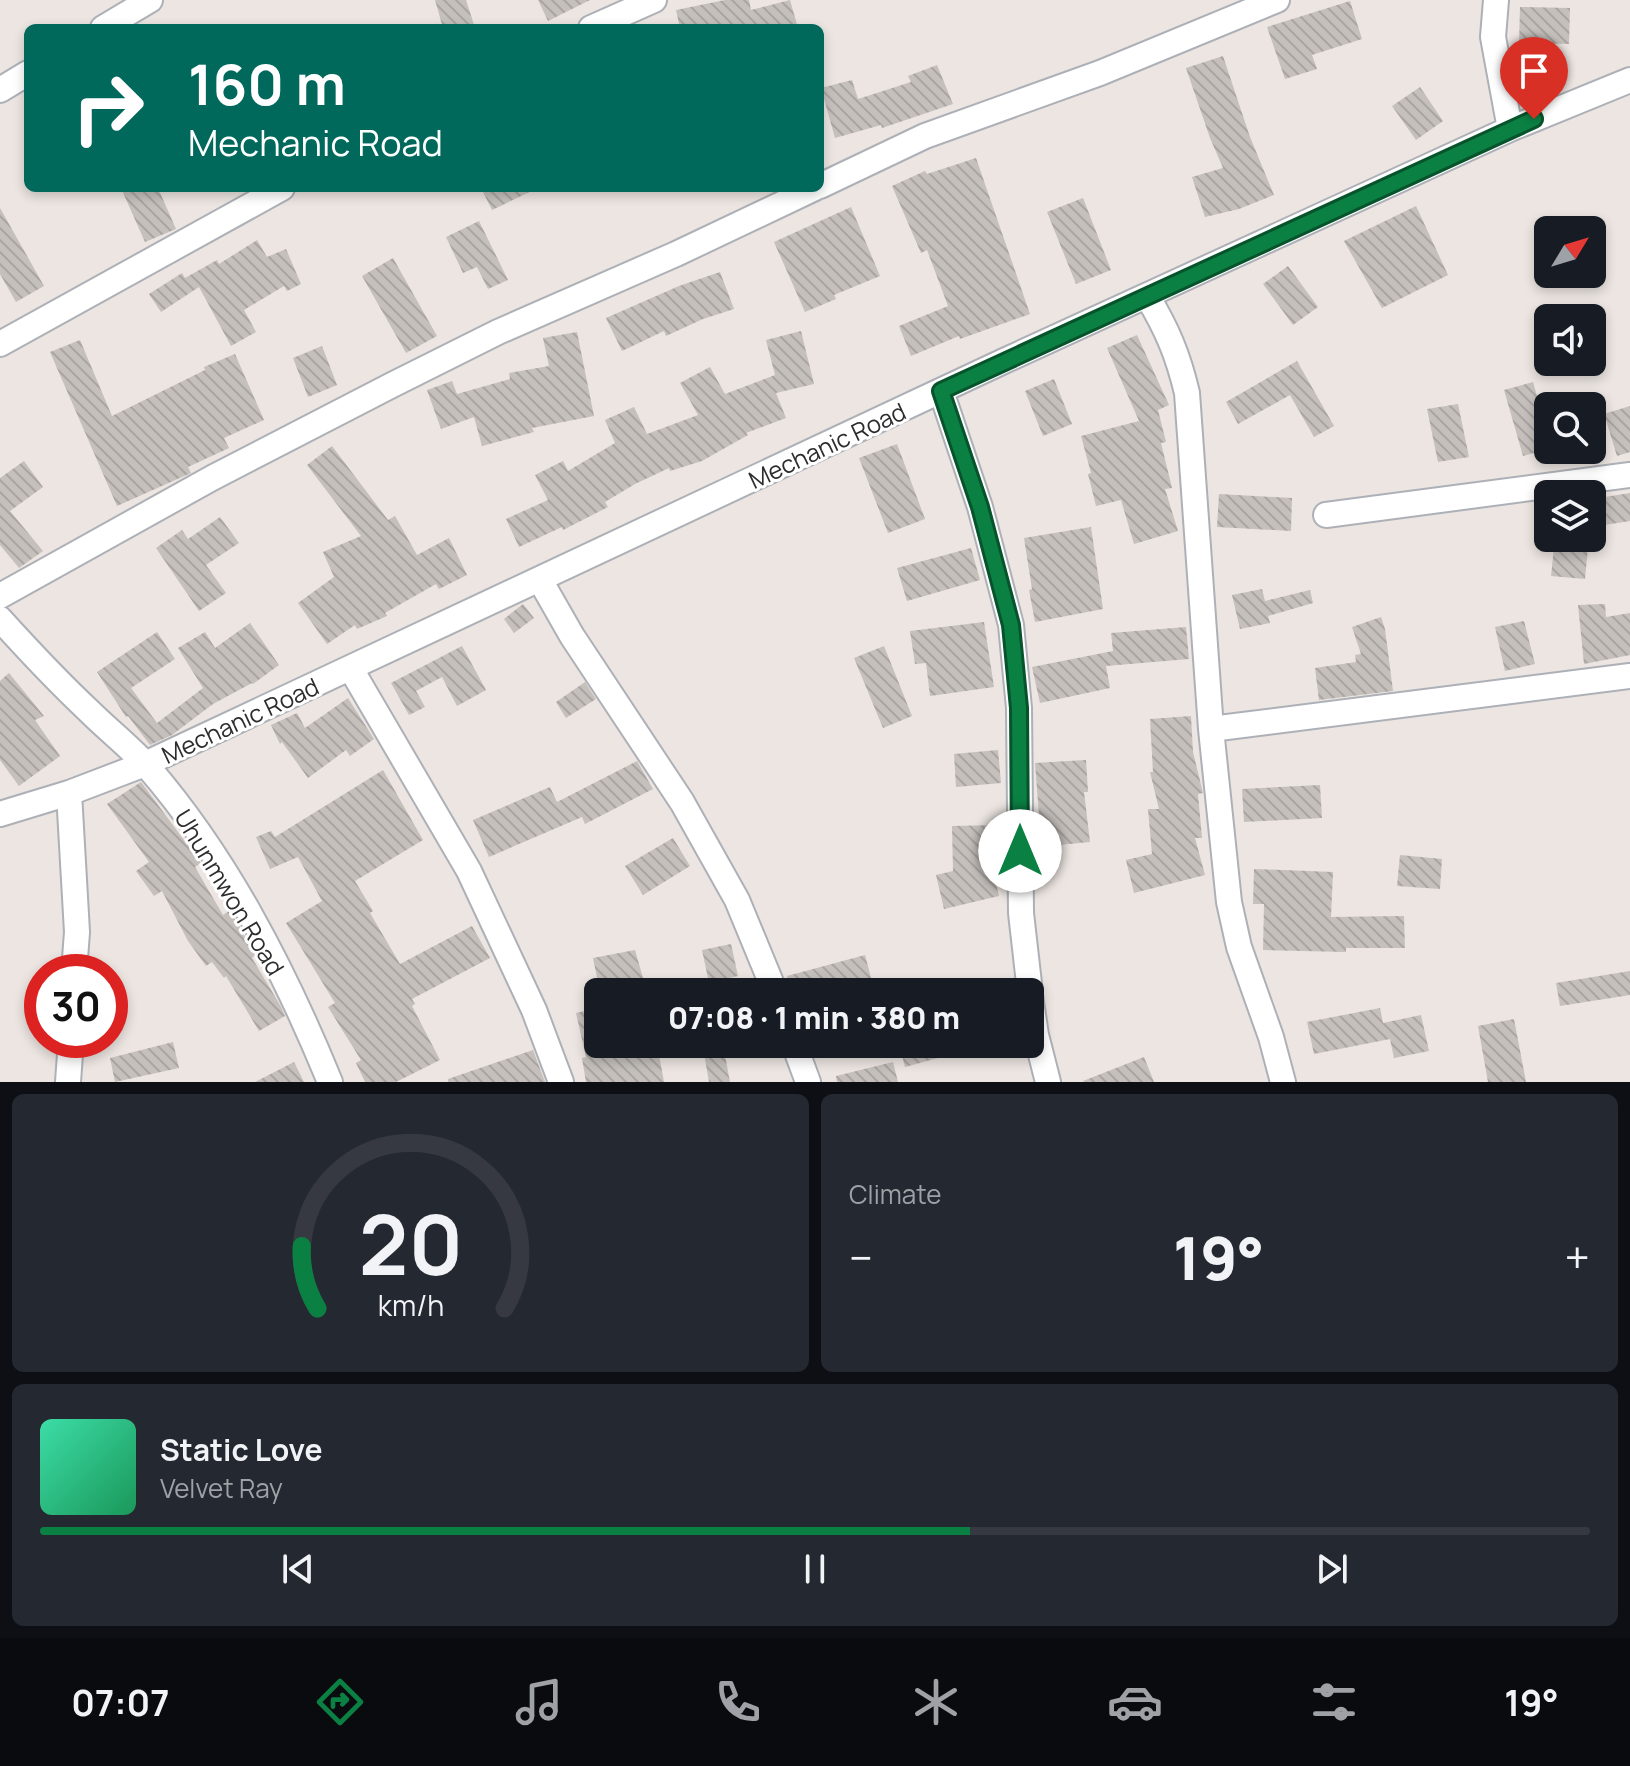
<!DOCTYPE html>
<html lang="en">
<head>
<meta charset="utf-8">
<style>
	body { margin:0; font-family:Manrope,sans-serif; background:#242831; color:#f1f3f6; height:100vh; display:flex; flex-direction:column; font-size:30px; white-space:nowrap }
	* { box-sizing:border-box; margin:0 }
	p { font-size:26px; color:#9ea1a6 }
	.icon { flex:none; width:44px; height:44px; fill:none; stroke:currentColor; stroke-width:2; stroke-linecap:round; stroke-linejoin:round }
	.map { position:relative; height:1082px; overflow:hidden }
	.side { display:flex; flex-direction:column; gap:12px; padding:12px; background:#0d0f14; flex:1 }
	.side>* { flex:none }
	.hud { position:absolute; left:24px; top:24px; width:800px; height:168px; border-radius:12px; box-shadow:0 4px 12px #0003; background:#00695c; color:#fff; overflow:hidden }
	.needle { width:52px; rotate:52deg }
	.buttons { position:absolute; left:1534px; top:216px; display:grid; gap:16px }
	.buttons a { display:grid; place-items:center; width:72px; height:72px; border-radius:12px; background:#171b24; box-shadow:0 4px 12px #0003; font-size:40px }
	.speed { position:absolute; left:24px; top:954px; display:flex; gap:16px; font-size:40px; font-weight:700; text-align:center }
	.speed>* { display:grid; place-content:center; width:104px; height:104px; border-radius:50%; background:#171b24; box-shadow:0 4px 12px #0003; line-height:1 }
	.speed .limit { border:12px solid #d22; background:#fff; color:#111 }
	.pin { position:absolute; display:grid; place-items:center; width:68px; height:68px; color:#fff; margin:-82px -34px; border-radius:50% 50% 50% 0; rotate:-45deg; box-shadow:0 0 8px #0007 }
	.pin .icon { rotate:45deg }
	.me { position:absolute; width:88px; margin:-44px; rotate:0deg; stroke-linejoin:round; filter:drop-shadow(0 0 6px #0008) }
	.turn { display:flex; align-items:center; gap:28px; height:168px; padding:0 32px; font-size:36px }
	.turn .icon { width:104px; height:104px; stroke-width:2.5 }
	.turn b { display:block; font-size:56px; line-height:68px }
	.big { font-size:60px; font-weight:800; line-height:1.1 }
	.side .widget { flex:1; display:flex; flex-direction:column; justify-content:center; gap:12px; min-width:0; padding:0 28px; border-radius:12px; background:#242831 }
	.side .dial { align-items:center; gap:0 }
	.dial svg { height:208px; overflow:visible; fill:none; stroke:#363941; stroke-width:7; stroke-linecap:round; text-anchor:middle }
	.dial text { fill:#f1f3f6; stroke:none }
	.song { display:flex; align-items:center; gap:24px }
	.cover { width:96px; height:96px; border-radius:12px; background:linear-gradient(135deg,hsl(160 70% 55%),hsl(150 70% 35%)) }
	.played { height:8px; border-radius:4px; background:linear-gradient(90deg,#0b8043 60%,#363941 60%) }
	.keys { display:flex; justify-content:space-around; direction:ltr }
	.heat { display:flex; justify-content:space-between; align-items:center; font-size:44px; direction:ltr }
	.side .tiles { flex:1; display:grid; gap:12px; grid-template-columns:1fr 1fr }
	.widget:last-child { grid-column:span 2 }
	.trip { position:absolute; left:584px; top:978px; width:460px; height:80px; border-radius:12px; background:#171b24; box-shadow:0 4px 12px #0003; font-weight:800; line-height:80px; text-align:center }
	.dock { display:flex; height:128px; justify-content:space-around; align-items:center; background:#090b0e; color:#9ea1a6 }
	.dock .icon { width:56px; height:56px }
	.dock .selected { color:#0b8043 }
	.dock b { font-size:36px; color:#f1f3f6 }
	.map>svg:first-child { display:block }
</style>
</head>
<body>
<div class="map">
<svg width="1630" height="1082" viewBox="0 0 1630 1082">
	<defs>
		<pattern id="building-back-hatch" width="6" height="6" patternUnits="userSpaceOnUse" patternTransform="scale(2)"><rect width="6" height="6" fill="#c5c0bc"/><path d="M-1 5l2 2M0 0l6 6M5-1l2 2" fill="none" stroke="#aaa5a2"/></pattern>
	</defs>
	<rect width="100%" height="100%" fill="#ece5e1"/>
	<path fill="url(#building-back-hatch)" d="M 435,0 L 466,0 L 475,28 L 443,28 Z
		M 538,0 L 590,0 L 548,21 Z
		M 725,0 L 749,0 L 751,10 L 790,0 L 798,28 L 680,28 L 676,10 Z
		M 1350,1 L 1362,39 L 1312,55 L 1317,69 L 1285,79 L 1267,27 Z
		M 1520,7 L 1570,8 L 1569,44 L 1519,43 Z
		M 1223,56 L 1250,137 L 1274,195 L 1239,209 L 1205,217 L 1192,177 L 1223,168 L 1210,138 L 1186,68 Z
		M 937,65 L 953,104 L 882,128 L 881,125 L 835,138 L 821,88 L 852,80 L 858,99 L 911,82 L 908,76 Z
		M 1420,87 L 1443,121 L 1416,140 L 1392,106 Z
		M 976,158 L 1030,314 L 960,339 L 959,336 L 911,356 L 899,326 L 948,306 L 927,250 L 921,253 L 892,186 L 925,171 L 927,174 Z
		M 121,188 L 158,188 L 176,229 L 145,242 Z
		M 481,188 L 538,188 L 492,210 Z
		M 1083,198 L 1111,270 L 1076,284 L 1047,212 Z
		M 1416,206 L 1448,275 L 1382,308 L 1344,241 Z
		M 851,207 L 880,276 L 834,295 L 836,299 L 805,312 L 774,242 Z
		M 0,208 L 44,286 L 16,302 L 0,274 Z
		M 479,221 L 508,280 L 488,289 L 477,267 L 463,273 L 446,237 Z
		M 257,240 L 267,257 L 286,249 L 301,284 L 287,291 L 284,286 L 244,310 L 256,332 L 231,346 L 199,287 L 161,312 L 149,294 L 182,273 L 185,278 L 217,260 L 219,264 Z
		M 393,258 L 437,336 L 406,353 L 362,276 Z
		M 1288,266 L 1318,307 L 1293,325 L 1263,284 Z
		M 720,272 L 734,309 L 703,319 L 666,336 L 664,331 L 622,351 L 606,318 L 679,286 Z
		M 801,331 L 814,384 L 776,393 L 786,418 L 746,433 L 748,435 L 702,461 L 670,471 L 669,468 L 635,484 L 605,502 L 608,507 L 563,530 L 562,527 L 519,547 L 506,519 L 548,500 L 535,475 L 563,461 L 568,471 L 615,443 L 605,420 L 634,407 L 647,434 L 698,415 L 680,383 L 710,367 L 725,394 L 775,375 L 766,340 Z
		M 577,332 L 594,416 L 532,428 L 534,432 L 482,446 L 474,417 L 441,429 L 427,390 L 452,381 L 457,394 L 510,379 L 509,373 L 549,366 L 543,338 Z
		M 1137,335 L 1169,405 L 1158,410 L 1166,442 L 1161,443 L 1172,488 L 1165,489 L 1178,531 L 1134,544 L 1121,500 L 1096,506 L 1088,474 L 1091,473 L 1081,436 L 1139,421 L 1107,348 Z
		M 80,340 L 112,416 L 205,370 L 204,367 L 235,354 L 264,420 L 224,438 L 229,448 L 188,467 L 191,473 L 117,506 L 50,352 Z
		M 322,346 L 337,385 L 308,397 L 293,358 Z
		M 1297,361 L 1334,426 L 1314,437 L 1290,395 L 1238,424 L 1226,402 Z
		M 1054,379 L 1072,424 L 1043,436 L 1025,391 Z
		M 1533,382 L 1548,434 L 1548,449 L 1523,456 L 1504,390 Z
		M 1458,404 L 1469,457 L 1438,462 L 1427,409 Z
		M 1630,406 L 1630,452 L 1617,456 L 1604,414 Z
		M 897,444 L 925,519 L 888,533 L 859,458 Z
		M 332,446 L 388,520 L 395,516 L 417,555 L 449,538 L 467,575 L 439,589 L 436,584 L 385,613 L 387,616 L 357,629 L 355,625 L 327,644 L 298,603 L 334,577 L 323,552 L 361,536 L 307,465 Z
		M 24,461 L 43,487 L 10,511 L 43,551 L 19,568 L 0,545 L 0,478 Z
		M 1630,493 L 1630,521 L 1592,527 L 1592,499 Z
		M 1219,494 L 1292,498 L 1291,531 L 1217,527 Z
		M 220,517 L 239,543 L 206,565 L 226,593 L 199,611 L 156,548 L 182,530 L 188,539 Z
		M 1091,527 L 1103,609 L 1035,622 L 1029,590 L 1032,589 L 1024,538 Z
		M 1555,538 L 1589,538 L 1585,579 L 1551,576 Z
		M 971,548 L 980,580 L 907,601 L 897,568 Z
		M 1262,589 L 1265,601 L 1310,590 L 1313,603 L 1268,616 L 1270,623 L 1240,629 L 1232,595 Z
		M 523,604 L 534,618 L 514,633 L 504,619 Z
		M 1605,604 L 1606,617 L 1630,613 L 1630,655 L 1584,664 L 1578,605 Z
		M 1381,617 L 1385,629 L 1393,691 L 1319,700 L 1315,668 L 1356,662 L 1355,655 L 1361,654 L 1352,627 Z
		M 1524,621 L 1535,664 L 1505,671 L 1495,627 Z
		M 984,622 L 994,687 L 930,696 L 926,663 L 915,664 L 910,631 Z
		M 250,623 L 279,665 L 253,684 L 252,683 L 213,704 L 172,735 L 150,745 L 128,716 L 126,717 L 97,672 L 157,632 L 175,659 L 131,688 L 157,723 L 203,688 L 178,648 L 205,632 L 215,648 Z
		M 1186,627 L 1189,659 L 1106,666 L 1110,688 L 1040,703 L 1032,667 L 1113,651 L 1111,633 Z
		M 462,646 L 486,690 L 457,706 L 442,677 L 416,691 L 425,707 L 409,715 L 391,683 Z
		M 884,646 L 912,716 L 883,728 L 854,658 Z
		M 9,673 L 44,716 L 35,720 L 60,756 L 19,786 L 0,760 L 0,681 Z
		M 585,682 L 596,699 L 566,718 L 556,702 Z
		M 348,698 L 374,739 L 350,756 L 346,750 L 308,778 L 282,742 L 280,744 L 271,725 L 297,713 L 305,728 Z
		M 1191,716 L 1193,752 L 1203,793 L 1198,794 L 1202,838 L 1195,838 L 1205,875 L 1134,893 L 1126,860 L 1152,854 L 1148,809 L 1159,809 L 1150,772 L 1153,772 L 1150,719 Z
		M 998,750 L 1001,783 L 956,787 L 954,754 Z
		M 1086,760 L 1088,792 L 1084,792 L 1090,842 L 1038,847 L 1035,821 L 1035,816 L 1039,815 L 1035,763 Z
		M 637,761 L 653,789 L 585,824 L 582,817 L 489,857 L 473,820 L 550,787 L 557,802 Z
		M 383,770 L 423,840 L 355,881 L 373,911 L 370,913 L 400,964 L 472,926 L 490,958 L 412,999 L 415,1004 L 412,1006 L 440,1060 L 396,1082 L 365,1082 L 356,1063 L 361,1060 L 328,1007 L 335,1003 L 286,923 L 322,901 L 298,857 L 270,869 L 256,837 L 271,831 L 275,837 Z
		M 141,782 L 201,863 L 195,867 L 223,915 L 229,911 L 238,924 L 255,955 L 252,958 L 280,1005 L 285,1016 L 259,1031 L 226,976 L 224,978 L 212,962 L 206,966 L 188,941 L 162,891 L 154,896 L 136,871 L 149,862 L 107,804 Z
		M 1320,785 L 1322,818 L 1244,822 L 1242,789 Z
		M 999,825 L 999,857 L 990,857 L 999,896 L 944,909 L 936,875 L 953,871 L 952,826 Z
		M 673,838 L 690,866 L 643,895 L 625,866 Z
		M 1400,855 L 1442,859 L 1440,889 L 1397,886 Z
		M 1254,869 L 1333,872 L 1331,917 L 1404,916 L 1405,948 L 1346,948 L 1346,952 L 1263,950 L 1264,904 L 1253,904 Z
		M 731,944 L 738,976 L 729,978 L 733,992 L 711,992 L 702,950 Z
		M 635,950 L 647,992 L 600,992 L 593,958 Z
		M 865,955 L 874,989 L 863,992 L 792,992 L 787,976 Z
		M 1630,971 L 1630,995 L 1560,1006 L 1556,983 Z
		M 598,1008 L 598,1055 L 657,1044 L 664,1082 L 586,1082 L 582,1058 L 586,1057 L 576,1013 Z
		M 1380,1008 L 1383,1023 L 1421,1015 L 1429,1051 L 1394,1058 L 1390,1039 L 1314,1054 L 1307,1022 Z
		M 1514,1019 L 1526,1082 L 1488,1082 L 1478,1026 Z
		M 173,1042 L 179,1068 L 115,1082 L 110,1058 Z
		M 899,1044 L 970,1044 L 971,1049 L 905,1067 Z
		M 533,1050 L 545,1082 L 448,1082 L 448,1079 Z
		M 724,1050 L 730,1082 L 709,1082 L 704,1053 Z
		M 1144,1057 L 1154,1082 L 1084,1082 L 1083,1081 Z
		M 294,1062 L 304,1082 L 255,1082 Z
		M 893,1062 L 898,1082 L 837,1082 L 836,1076 Z"/>
	<g fill="none" stroke-linecap="round" stroke-linejoin="round">
		<defs>
			<path id="minor" d="M 1496,0 L 1493,37 L 1510,129
				M 103,28 L 150,0
				M 591,28 L 654,0
				M 0,90 L 28,73
				M 820,186 L 925,136 L 1100,73 L 1277,0
				M 1147,296 C 1167,329 1178,355 1187,393 L 1211,729 L 1229,902 L 1239,947 L 1271,1037 L 1283,1082
				M 0,344 L 282,188
				M 941,391 L 980,507 L 1011,625 L 1019,708 L 1021,913 L 1030,992
				M 1326,515 L 1630,475
				M 540,580 L 572,636 L 682,802 L 737,900 L 775,992
				M 0,596 L 212,478 L 392,385 L 498,332 L 676,254 L 815,188
				M 0,619 C 29,651 58,682 89,711 C 108,730 129,746 147,766 C 227,858 284,970 330,1082
				M 351,669 L 469,871 L 534,1010 L 561,1082
				M 1211,729 L 1630,676
				M 69,793 L 77,932 L 74,972
				M 0,814 L 69,793 L 145,764 L 1004,361 L 1510,129 L 1630,80
				M 1030,995 L 1036,1035 L 1048,1082
				M 794,1044 L 808,1082
				M 68,1082 L 71,1040"/>
		</defs>
		<use href="#minor" stroke="#adb1b7" stroke-width="28"/>
		<use href="#minor" stroke="#fff" stroke-width="24"/>
	</g>
	<g fill="none" stroke-linecap="round" stroke-linejoin="round">
		<defs>
			<path id="route" d="M 1020,851 L 1019,708 L 1011,625 L 980,507 L 941,391 L 1534,119"/>
		</defs>
		<use href="#route" stroke="#07532c" stroke-width="20"/>
		<use href="#route" stroke="#0b8043" stroke-width="14"/>
	</g>
	<g text-anchor="middle" dominant-baseline="central" stroke-width="6" stroke-linejoin="round" paint-order="stroke">
		<g font-size="24" fill="#2d2d2d" stroke="#fff">
			<text transform="translate(827 445) rotate(-25)">Mechanic Road</text>
			<text transform="translate(240 720) rotate(-25)">Mechanic Road</text>
			<text transform="translate(230 892) rotate(59)">Uhunmwon Road</text>
		</g>
	</g>
</svg>
<div class="buttons">
<a><svg class="needle" viewBox="-14 -14 28 28"><path d="M0-13l5 13h-10z" fill="#e53935"/><path d="M0 13l5-13h-10z" fill="#9ea1a6"/></svg></a>
<a><svg class="icon" aria-label="sound" viewBox="0 0 24 24"><path d="M4 9h4l5-4v14l-5-4H4zM17 9q2 3 0 6"/></svg></a>
<a><svg class="icon" aria-label="search" viewBox="0 0 24 24"><circle cx="10" cy="10" r="6"/><path d="M15 15l6 6"/></svg></a>
<a><svg class="icon" aria-label="layers" viewBox="0 0 24 24"><path d="M12 4l9 5-9 5-9-5zM3 14l9 5 9-5"/></svg></a>
</div>
<div class="speed"><div class="limit">30</div></div>
<div class="pin" style="left:1534px;top:119px;background:#d93025"><svg class="icon" aria-label="arrive" viewBox="0 0 24 24"><path d="M6 21V4h12l-3 4 3 4H6"/></svg></div>
<svg class="me" style="left:1020px;top:851px" viewBox="-20 -20 40 40"><circle r="19" fill="#fff"/><path d="M0-13L10 11 0 6-10 11z" fill="#0b8043"/></svg>
<div class="trip">07:08 · 1 min · 380 m</div>
<div class="hud">
<div class="turn"><svg class="icon" aria-label="right" viewBox="0 0 24 24"><path d="M7 20v-9h11M14 6l5 5-5 5"/></svg><div><b>160 m</b>Mechanic Road</div></div>
</div>
</div>
<section class="side">
<div class="tiles">
<div class="widget dial"><svg viewBox="0 0 100 80">
<path d="M14 69A42 42 0 1 1 86 69"/>
<path d="M14 69A42 42 0 0 1 8 45" stroke="#0b8043"/>
<text x="50" y="56" font-size="32" font-weight="700">20</text>
<text x="50" y="72" font-size="11">km/h</text>
</svg></div>
<div class="widget"><p>Climate</p>
<div class="heat"><a>−</a><b class="big">19°</b><a>+</a></div>
</div>
<div class="widget">
<div class="song"><i class="cover"></i><div><b>Static Love</b><p>Velvet Ray</p></div></div>
<div class="played"></div>
<div class="keys"><svg class="icon" aria-label="previous" viewBox="0 0 24 24"><path d="M18 5L8 12l10 7zM5 5v14"/></svg><svg class="icon" aria-label="pause" viewBox="0 0 24 24"><path d="M8 5v14M16 5v14"/></svg><svg class="icon" aria-label="next" viewBox="0 0 24 24"><path d="M6 5l10 7-10 7zM19 5v14"/></svg></div>
</div>
</div>
</section>
<nav class="dock">
<b>07:07</b>
<svg class="icon selected" aria-label="directions" viewBox="0 0 24 24"><path d="M12 3l9 9-9 9-9-9zM9 14v-3h6M13 9l2 2-2 2"/></svg>
<svg class="icon" aria-label="music" viewBox="0 0 24 24"><path d="M9 18V5l10-2v13"/><circle cx="6" cy="18" r="3"/><circle cx="16" cy="16" r="3"/></svg>
<svg class="icon" aria-label="phone" viewBox="0 0 24 24"><path d="M5 4h4l2 5-3 2q2 4 5 5l2-3 5 2v4C11 20 4 13 5 4z"/></svg>
<svg class="icon" aria-label="climate" viewBox="0 0 24 24"><path d="M12 3v18M4 7l16 10M4 17L20 7"/></svg>
<svg class="icon" aria-label="car" viewBox="0 0 24 24"><path d="M5 17H2v-5l4-1 3-4h7l3 4 3 1v5h-3M9 17h6M6 11h13"/><circle cx="7" cy="17" r="2"/><circle cx="17" cy="17" r="2"/></svg>
<svg class="icon" aria-label="filters" viewBox="0 0 24 24"><path d="M4 7h16M4 17h16"/><circle cx="9" cy="7" r="2"/><circle cx="15" cy="17" r="2"/></svg>
<b>19°</b>
</nav>
</body>
</html>
